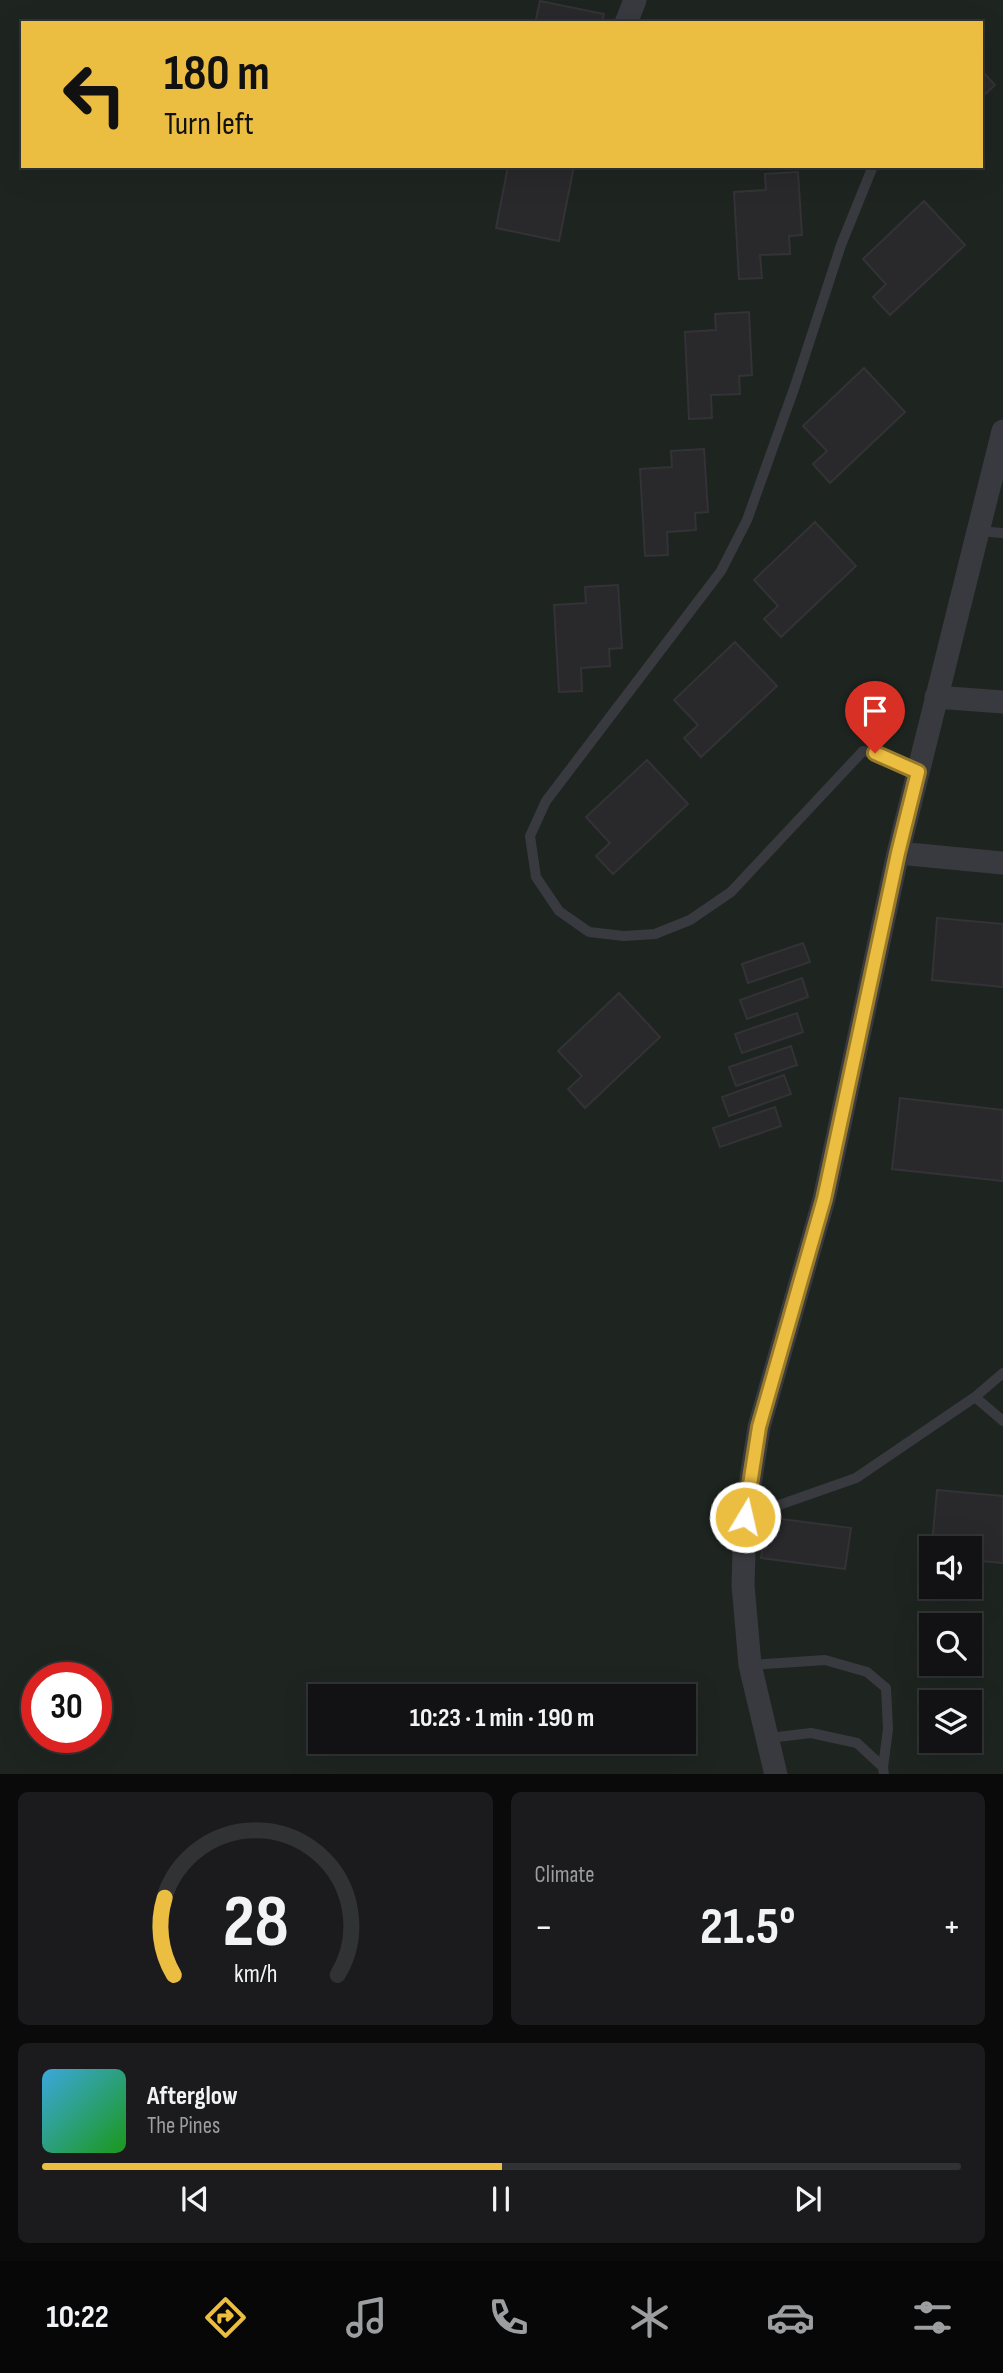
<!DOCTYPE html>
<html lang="en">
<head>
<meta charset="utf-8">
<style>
	body { margin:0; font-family:"Sofia Sans Condensed",sans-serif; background:#1b1b1d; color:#f1f3f6; height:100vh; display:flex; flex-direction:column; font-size:26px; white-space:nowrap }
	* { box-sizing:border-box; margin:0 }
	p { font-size:23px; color:#9c9ea0 }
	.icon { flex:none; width:38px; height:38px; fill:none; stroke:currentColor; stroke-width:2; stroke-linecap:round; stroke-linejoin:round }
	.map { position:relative; height:1774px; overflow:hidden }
	.sheet { display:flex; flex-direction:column; gap:18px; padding:18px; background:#0a0a0b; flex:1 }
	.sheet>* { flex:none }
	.hud { position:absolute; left:21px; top:21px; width:962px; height:147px; border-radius:0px; box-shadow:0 7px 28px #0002,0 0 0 2px #313234; background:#ebbd40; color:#111; overflow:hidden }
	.fabs { position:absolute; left:919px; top:1536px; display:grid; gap:14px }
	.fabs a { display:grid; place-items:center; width:63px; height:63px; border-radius:0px; background:#121214; box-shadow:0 7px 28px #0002,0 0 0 2px #313234; font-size:35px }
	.speed { position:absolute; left:21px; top:1662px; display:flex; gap:14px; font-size:35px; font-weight:700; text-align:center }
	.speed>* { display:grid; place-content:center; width:91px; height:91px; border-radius:50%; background:#121214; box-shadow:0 7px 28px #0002,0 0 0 2px #313234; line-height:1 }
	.speed .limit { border:10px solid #d22; background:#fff; color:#111 }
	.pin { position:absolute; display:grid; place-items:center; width:60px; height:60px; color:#fff; margin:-72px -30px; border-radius:50% 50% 50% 0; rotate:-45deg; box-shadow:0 0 7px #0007 }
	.pin .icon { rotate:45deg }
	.me { position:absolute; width:77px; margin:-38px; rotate:9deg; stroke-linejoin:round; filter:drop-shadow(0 0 5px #0008) }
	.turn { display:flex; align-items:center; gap:24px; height:147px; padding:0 28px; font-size:32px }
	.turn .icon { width:91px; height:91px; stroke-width:2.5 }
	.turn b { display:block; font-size:49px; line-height:60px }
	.big { font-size:52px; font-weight:700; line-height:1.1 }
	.sheet .widget { flex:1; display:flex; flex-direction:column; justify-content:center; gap:10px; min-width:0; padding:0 24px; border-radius:10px; background:#1b1b1d }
	.sheet .dial { align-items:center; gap:0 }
	.dial svg { height:182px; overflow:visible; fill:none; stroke:#313234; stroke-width:7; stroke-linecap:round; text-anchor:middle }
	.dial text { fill:#f1f3f6; stroke:none }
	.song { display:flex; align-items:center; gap:21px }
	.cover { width:84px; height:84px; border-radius:10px; background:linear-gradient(135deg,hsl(200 70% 55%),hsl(120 70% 35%)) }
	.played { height:7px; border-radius:4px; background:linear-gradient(90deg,#ebbd40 50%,#313234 50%) }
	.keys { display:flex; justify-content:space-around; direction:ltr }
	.heat { display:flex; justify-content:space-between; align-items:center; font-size:38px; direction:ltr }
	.sheet .tiles { flex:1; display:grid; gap:18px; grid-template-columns:1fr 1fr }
	.widget:last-child { grid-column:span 2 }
	.trip { position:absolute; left:308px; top:1684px; width:388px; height:70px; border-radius:0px; background:#121214; box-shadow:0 7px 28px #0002,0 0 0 2px #313234; font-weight:700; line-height:70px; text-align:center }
	.menu { display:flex; height:112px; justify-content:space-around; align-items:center; background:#070708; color:#9c9ea0 }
	.menu .icon { width:49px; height:49px }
	.menu .on { color:#ebbd40 }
	.menu b { font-size:32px; color:#f1f3f6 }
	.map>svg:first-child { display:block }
</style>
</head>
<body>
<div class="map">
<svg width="1003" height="1775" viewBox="0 0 1003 1775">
	<rect width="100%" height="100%" fill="#18181a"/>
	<path fill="#1e2520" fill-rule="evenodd" d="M 0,0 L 1003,0 L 1003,1774 L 0,1775 ZM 23,23 L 982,23 L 982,166 L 23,166 ZM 931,1549 L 970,1549 L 970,1587 L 931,1587 ZM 931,1626 L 970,1626 L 970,1664 L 931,1664 ZM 37,1678 L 96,1678 L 96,1738 L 37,1738 ZM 320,1696 L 684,1696 L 684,1741 L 320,1741 ZM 931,1703 L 970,1703 L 970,1741 L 931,1741 Z"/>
	<path fill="#29282b" stroke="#333236" stroke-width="2" d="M 540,1 L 604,14 L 602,23 L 535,23 Z
		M 982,71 L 995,85 L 982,97 Z
		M 508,166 L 574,166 L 559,241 L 496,228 Z
		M 798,172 L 802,235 L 789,236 L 790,254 L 760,255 L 762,278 L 739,279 L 734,192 L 766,190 L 765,174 Z
		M 924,201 L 965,245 L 890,315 L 873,297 L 886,284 L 863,259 Z
		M 749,312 L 752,375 L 739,376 L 740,394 L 711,395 L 712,418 L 689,419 L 685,332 L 716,330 L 715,314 Z
		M 864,368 L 905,412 L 830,483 L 813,464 L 827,451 L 803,426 Z
		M 704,449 L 708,512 L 695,513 L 696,530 L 667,532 L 668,555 L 645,556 L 640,469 L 672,467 L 671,451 Z
		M 815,522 L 856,566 L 781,637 L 764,619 L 778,606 L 754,580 Z
		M 618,585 L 622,648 L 609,649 L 610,666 L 581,668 L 582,691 L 559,692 L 554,605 L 586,603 L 585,587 Z
		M 735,642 L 777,686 L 701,757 L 684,738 L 698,725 L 674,700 Z
		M 647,760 L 688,804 L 613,874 L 596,856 L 610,843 L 586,817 Z
		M 937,918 L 1003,924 L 1003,987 L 932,980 Z
		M 803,943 L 810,962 L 748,983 L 742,964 Z
		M 802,978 L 808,997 L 747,1019 L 740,1000 Z
		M 619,993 L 660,1037 L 585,1108 L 568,1089 L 582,1076 L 558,1051 Z
		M 797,1013 L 803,1032 L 742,1053 L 735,1034 Z
		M 791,1046 L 797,1065 L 736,1086 L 729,1067 Z
		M 784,1075 L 791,1094 L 729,1116 L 722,1097 Z
		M 900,1098 L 1003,1110 L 1003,1181 L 892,1169 Z
		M 775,1107 L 781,1126 L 720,1147 L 713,1128 Z
		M 937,1490 L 1003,1496 L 1003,1563 L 970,1560 L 970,1549 L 939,1549 L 939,1545 L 932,1544 Z
		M 766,1517 L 851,1528 L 845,1569 L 761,1558 Z"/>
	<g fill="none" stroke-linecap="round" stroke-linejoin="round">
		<path stroke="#393a3f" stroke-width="10" d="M 873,166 L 841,245 L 795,386 L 747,520 L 721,571 L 546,801 L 530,836 L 536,877 L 559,911 L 589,932 L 624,936 L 655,934 L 690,920 L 731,892 L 863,751 L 882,754 L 918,772
			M 978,531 L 1003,533
			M 975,1397 L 1003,1421
			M 745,1517 L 856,1478 L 975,1397 L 1003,1373
			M 750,1665 L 825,1660 L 867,1672 L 886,1688 L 888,1729 L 883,1767
			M 769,1738 L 811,1733 L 857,1743 L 883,1767 L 884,1775"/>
		<path stroke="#393a3f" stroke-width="23" d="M 626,23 L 635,0
			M 936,697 L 1003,702
			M 898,853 L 1003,863
			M 776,1775 L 750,1665 L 743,1585 L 745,1517 L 759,1427 L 824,1199 L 898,853 L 1003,431"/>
	</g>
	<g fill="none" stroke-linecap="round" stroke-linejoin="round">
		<defs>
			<path id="route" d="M 745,1517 L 759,1427 L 824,1199 L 898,853 L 918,772 L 875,753"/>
		</defs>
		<use href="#route" stroke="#997b2a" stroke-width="18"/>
		<use href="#route" stroke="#ebbd40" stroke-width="12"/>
	</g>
</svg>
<div class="fabs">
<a><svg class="icon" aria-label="sound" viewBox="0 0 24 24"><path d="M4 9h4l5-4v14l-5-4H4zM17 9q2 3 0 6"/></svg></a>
<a><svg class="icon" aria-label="search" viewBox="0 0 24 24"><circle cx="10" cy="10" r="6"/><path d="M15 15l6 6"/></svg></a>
<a><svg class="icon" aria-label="layers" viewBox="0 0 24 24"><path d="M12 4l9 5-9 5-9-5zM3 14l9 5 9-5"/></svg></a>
</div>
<div class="speed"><div class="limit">30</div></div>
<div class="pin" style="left:875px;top:753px;background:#d93025"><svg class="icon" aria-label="arrive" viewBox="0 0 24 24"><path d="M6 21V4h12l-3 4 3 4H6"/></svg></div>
<svg class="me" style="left:745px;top:1517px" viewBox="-20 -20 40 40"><circle r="17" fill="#ebbd40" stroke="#fff" stroke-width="3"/><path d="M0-11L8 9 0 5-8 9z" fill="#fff"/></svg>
<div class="trip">10:23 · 1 min · 190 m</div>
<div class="hud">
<div class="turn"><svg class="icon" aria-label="left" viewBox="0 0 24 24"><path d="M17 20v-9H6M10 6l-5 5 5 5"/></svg><div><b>180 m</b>Turn left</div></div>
</div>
</div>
<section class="sheet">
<div class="tiles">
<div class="widget dial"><svg viewBox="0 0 100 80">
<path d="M14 69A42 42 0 1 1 86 69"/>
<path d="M14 69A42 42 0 0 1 10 35" stroke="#ebbd40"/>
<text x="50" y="56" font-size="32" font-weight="700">28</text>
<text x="50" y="72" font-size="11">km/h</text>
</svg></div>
<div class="widget"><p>Climate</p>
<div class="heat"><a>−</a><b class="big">21.5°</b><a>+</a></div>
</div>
<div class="widget">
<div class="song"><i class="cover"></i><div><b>Afterglow</b><p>The Pines</p></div></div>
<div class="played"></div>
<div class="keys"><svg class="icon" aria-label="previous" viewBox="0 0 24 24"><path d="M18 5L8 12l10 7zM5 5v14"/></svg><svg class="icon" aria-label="pause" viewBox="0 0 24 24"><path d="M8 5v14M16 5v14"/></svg><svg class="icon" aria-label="next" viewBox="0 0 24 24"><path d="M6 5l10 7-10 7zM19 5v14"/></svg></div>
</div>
</div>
</section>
<nav class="menu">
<b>10:22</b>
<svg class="icon on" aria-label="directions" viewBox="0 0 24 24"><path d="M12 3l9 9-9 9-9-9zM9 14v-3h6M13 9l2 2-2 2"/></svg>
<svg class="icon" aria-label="music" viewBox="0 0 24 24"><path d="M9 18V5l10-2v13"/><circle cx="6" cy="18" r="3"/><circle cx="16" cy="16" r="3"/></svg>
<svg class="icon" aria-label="phone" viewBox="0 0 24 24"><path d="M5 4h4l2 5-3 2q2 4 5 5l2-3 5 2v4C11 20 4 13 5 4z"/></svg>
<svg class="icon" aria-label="climate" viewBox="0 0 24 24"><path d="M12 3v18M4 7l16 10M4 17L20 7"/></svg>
<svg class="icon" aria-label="car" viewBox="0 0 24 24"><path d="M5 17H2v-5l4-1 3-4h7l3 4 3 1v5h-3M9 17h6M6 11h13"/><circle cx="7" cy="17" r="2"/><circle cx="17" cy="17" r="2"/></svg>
<svg class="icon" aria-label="filters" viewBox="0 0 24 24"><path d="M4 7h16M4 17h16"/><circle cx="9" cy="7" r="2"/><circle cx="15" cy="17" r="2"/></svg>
</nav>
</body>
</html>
